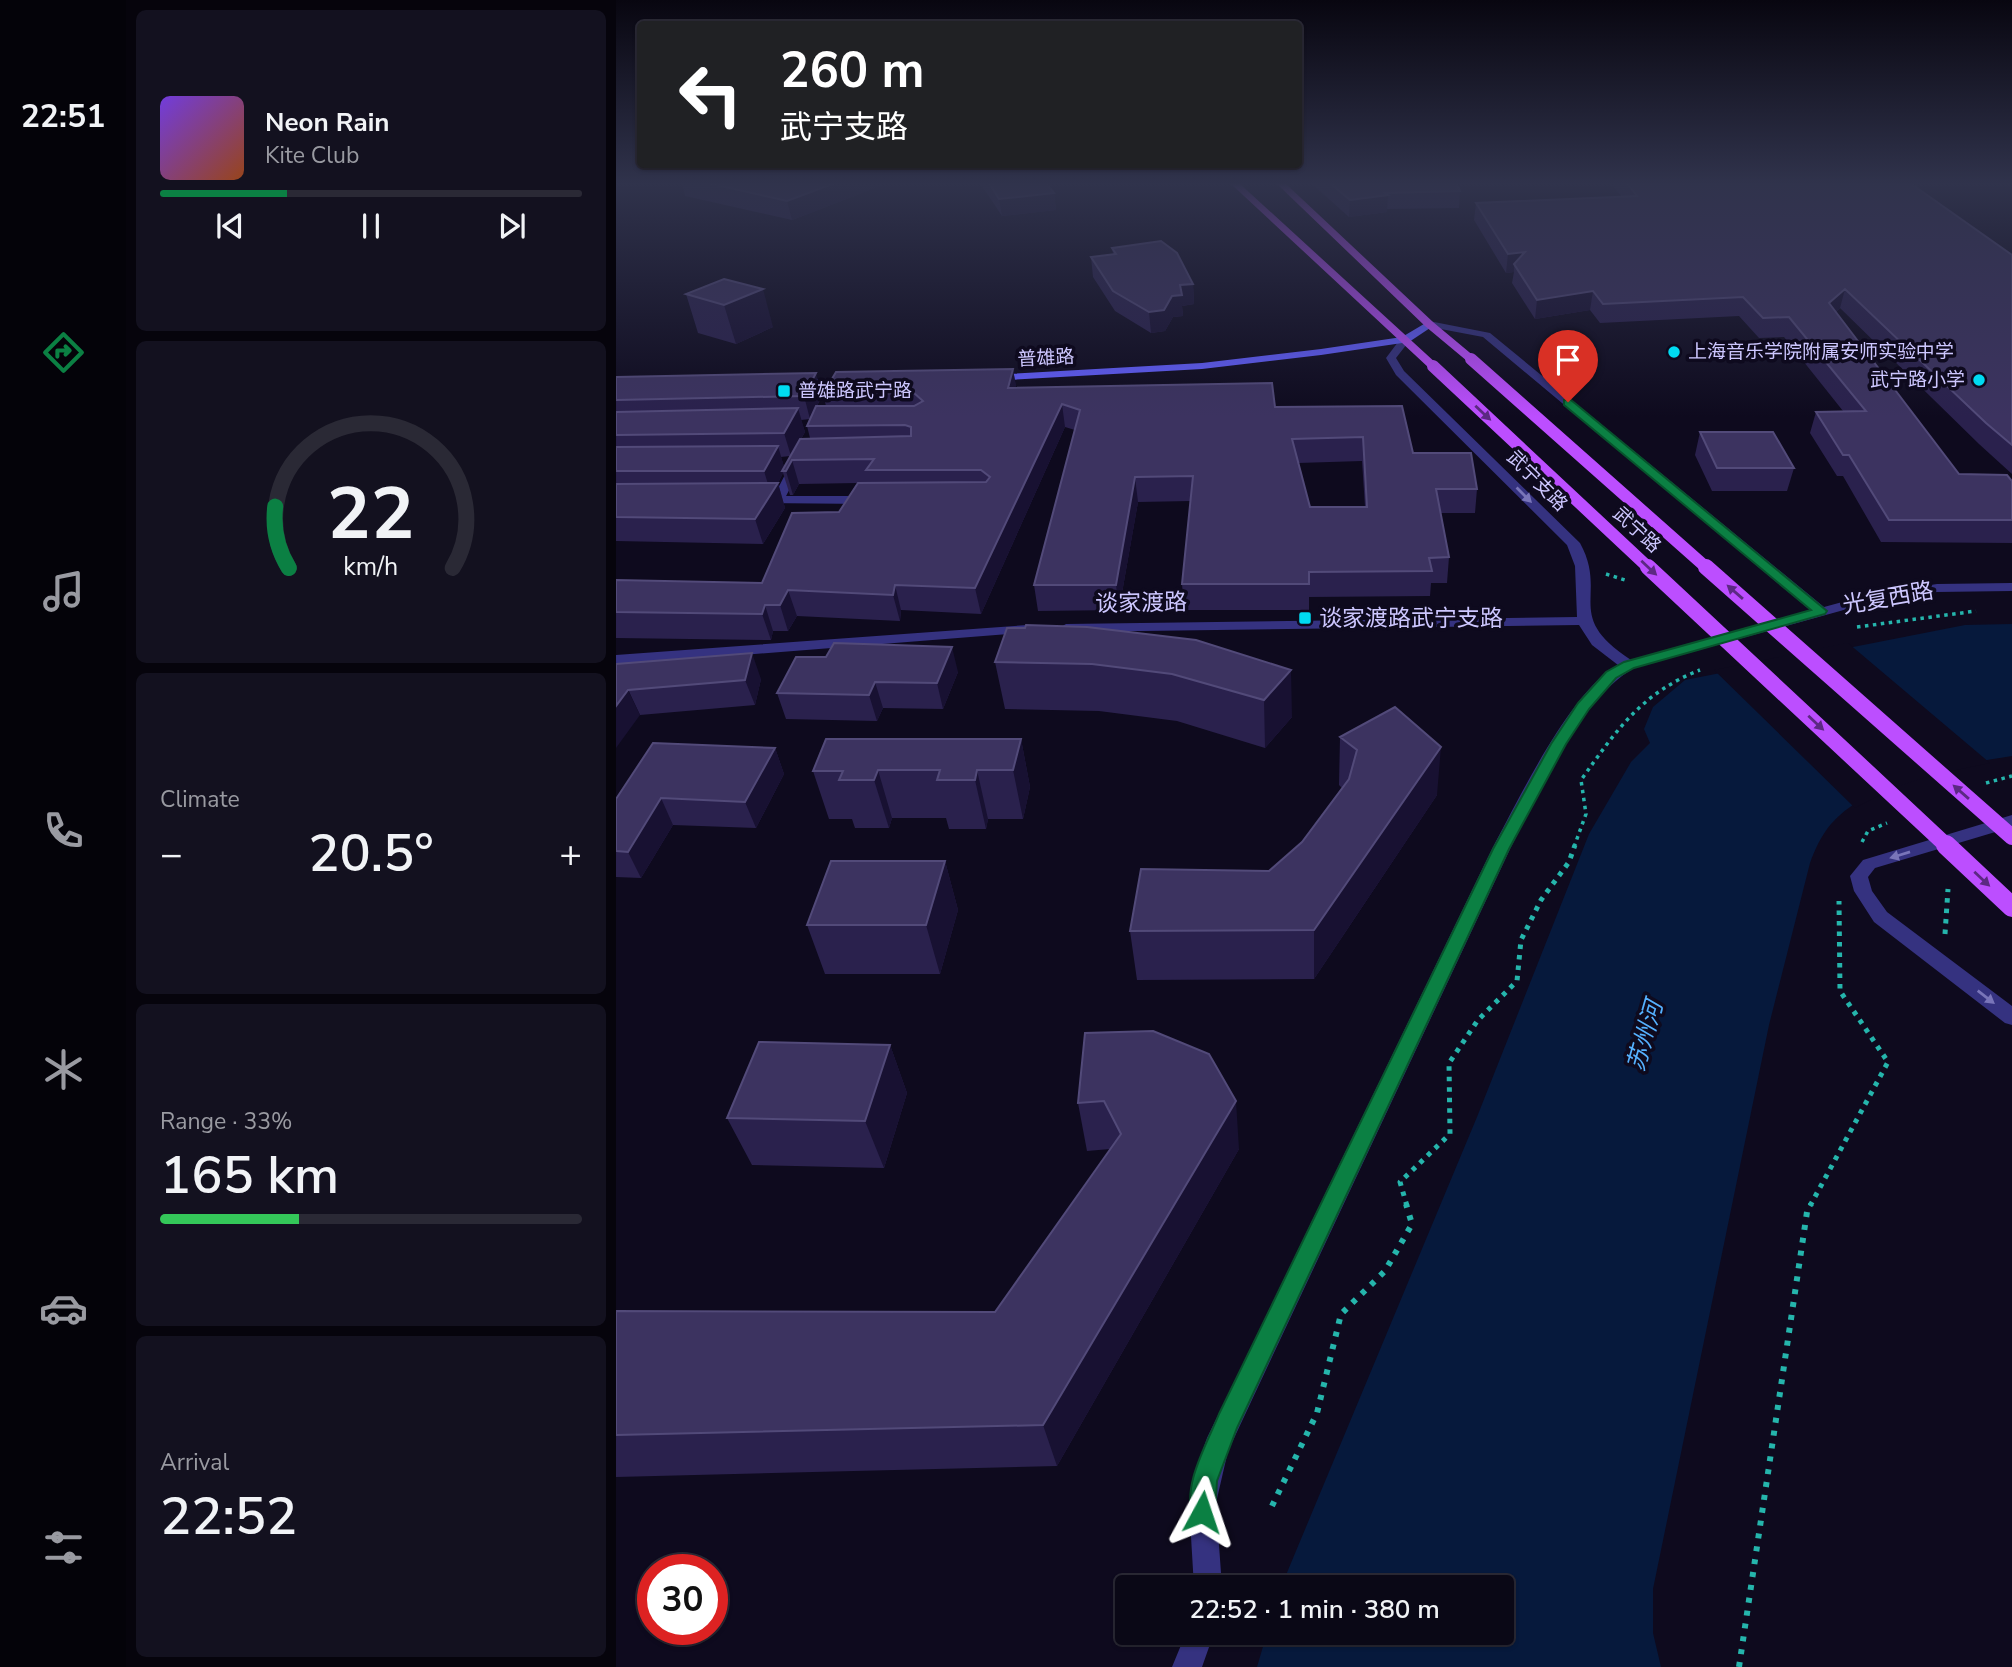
<!DOCTYPE html>
<html lang="en">
<head>
<meta charset="utf-8">
<style>
	body { margin:0; font-family:"Nunito Sans","Noto Sans SC",sans-serif; background:#13111f; color:#f1f3f6; height:100vh; display:flex; flex-direction:column; font-size:26px; white-space:nowrap }
	* { box-sizing:border-box; margin:0 }
	p { font-size:23px; color:#999aa1 }
	.icon { flex:none; width:38px; height:38px; fill:none; stroke:currentColor; stroke-width:2; stroke-linecap:round; stroke-linejoin:round }
	.map { position:relative; flex:1; overflow:hidden }
	.details { display:flex; flex-direction:column; gap:10px; padding:10px; background:#06040c; width:490px }
	.details>* { flex:none }
	.guide { position:absolute; left:21px; top:21px; width:665px; height:147px; border-radius:7px; box-shadow:0 2px 5px #0004,0 0 0 2px #2a2935; background:#202124; color:#fff; overflow:hidden }
	.speed { position:absolute; left:21px; top:1554px; display:flex; gap:14px; font-size:35px; font-weight:700; text-align:center }
	.speed>* { display:grid; place-content:center; width:91px; height:91px; border-radius:50%; background:#0a0816; box-shadow:0 2px 5px #0004,0 0 0 2px #2a2935; line-height:1 }
	.speed .limit { border:10px solid #d22; background:#fff; color:#111 }
	.pin { position:absolute; display:grid; place-items:center; width:60px; height:60px; color:#fff; margin:-72px -30px; border-radius:50% 50% 50% 0; rotate:-45deg; box-shadow:0 0 7px #0007 }
	.pin .icon { rotate:45deg }
	.me { position:absolute; width:77px; margin:-38px; rotate:5deg; stroke-linejoin:round; filter:drop-shadow(0 0 5px #0008) }
	.turn { display:flex; align-items:center; gap:24px; height:147px; padding:0 28px; font-size:32px }
	.turn .icon { width:91px; height:91px; stroke-width:2.5 }
	.turn b { display:block; font-size:49px; line-height:60px }
	.big { font-size:52px; font-weight:600; line-height:1.1 }
	.details .card { flex:1; display:flex; flex-direction:column; justify-content:center; gap:10px; min-width:0; padding:0 24px; border-radius:10px; background:#13111f }
	.details .dial { align-items:center; gap:0 }
	.dial svg { height:182px; overflow:visible; fill:none; stroke:#2a2935; stroke-width:7; stroke-linecap:round; text-anchor:middle }
	.dial text { fill:#f1f3f6; stroke:none }
	.song { display:flex; align-items:center; gap:21px }
	.cover { width:84px; height:84px; border-radius:10px; background:linear-gradient(135deg,hsl(260 70% 55%),hsl(20 70% 35%)) }
	.played { height:7px; border-radius:4px; background:linear-gradient(90deg,#0b8043 30%,#2a2935 30%) }
	.keys { display:flex; justify-content:space-around; direction:ltr }
	.heat { display:flex; justify-content:space-between; align-items:center; font-size:38px; direction:ltr }
	.charge { height:10px; border-radius:5px; background:linear-gradient(90deg,#34c759 33%,#2a2935 0) }
	.trip { position:absolute; left:499px; top:1575px; width:399px; height:70px; border-radius:7px; background:#0a0816; box-shadow:0 2px 5px #0004,0 0 0 2px #2a2935; font-weight:600; line-height:70px; text-align:center }
	main { display:flex; flex:1; min-height:0 }
	.tab-bar { display:flex; flex-direction:column; width:126px; justify-content:space-around; align-items:center; background:#040309; color:#999aa1 }
	.tab-bar .icon { width:49px; height:49px }
	.tab-bar .current { color:#0b8043 }
	.tab-bar b { font-size:32px; color:#f1f3f6 }
	.map>svg:first-child { display:block }
</style>
</head>
<body>
<main>
<nav class="tab-bar">
<b>22:51</b>
<svg class="icon current" aria-label="directions" viewBox="0 0 24 24"><path d="M12 3l9 9-9 9-9-9zM9 14v-3h6M13 9l2 2-2 2"/></svg>
<svg class="icon" aria-label="music" viewBox="0 0 24 24"><path d="M9 18V5l10-2v13"/><circle cx="6" cy="18" r="3"/><circle cx="16" cy="16" r="3"/></svg>
<svg class="icon" aria-label="phone" viewBox="0 0 24 24"><path d="M5 4h4l2 5-3 2q2 4 5 5l2-3 5 2v4C11 20 4 13 5 4z"/></svg>
<svg class="icon" aria-label="climate" viewBox="0 0 24 24"><path d="M12 3v18M4 7l16 10M4 17L20 7"/></svg>
<svg class="icon" aria-label="car" viewBox="0 0 24 24"><path d="M5 17H2v-5l4-1 3-4h7l3 4 3 1v5h-3M9 17h6M6 11h13"/><circle cx="7" cy="17" r="2"/><circle cx="17" cy="17" r="2"/></svg>
<svg class="icon" aria-label="filters" viewBox="0 0 24 24"><path d="M4 7h16M4 17h16"/><circle cx="9" cy="7" r="2"/><circle cx="15" cy="17" r="2"/></svg>
</nav>
<section class="details">
<div class="card">
<div class="song"><i class="cover"></i><div><b>Neon Rain</b><p>Kite Club</p></div></div>
<div class="played"></div>
<div class="keys"><svg class="icon" aria-label="previous" viewBox="0 0 24 24"><path d="M18 5L8 12l10 7zM5 5v14"/></svg><svg class="icon" aria-label="pause" viewBox="0 0 24 24"><path d="M8 5v14M16 5v14"/></svg><svg class="icon" aria-label="next" viewBox="0 0 24 24"><path d="M6 5l10 7-10 7zM19 5v14"/></svg></div>
</div>
<div class="card dial"><svg viewBox="0 0 100 80">
<path d="M14 69A42 42 0 1 1 86 69"/>
<path d="M14 69A42 42 0 0 1 8 42" stroke="#0b8043"/>
<text x="50" y="56" font-size="32" font-weight="700">22</text>
<text x="50" y="72" font-size="11">km/h</text>
</svg></div>
<div class="card"><p>Climate</p>
<div class="heat"><a>−</a><b class="big">20.5°</b><a>+</a></div>
</div>
<div class="card"><p>Range · 33%</p><b class="big">165 km</b><div class="charge"></div></div>
<div class="card"><p>Arrival</p><b class="big">22:52</b></div>
</section>
<div class="map">
<svg width="1396" height="1667" viewBox="0 0 1396 1667">
	<rect width="100%" height="100%" fill="#0e0a1e"/>
	<path fill="#06193c" d="M 1396,624 L 1396,756 C 1339,765 1255,779 1215,824 C 1205,836 1199,849 1194,863 L 1153,1025 L 1037,1589 L 1037,1633 L 1045,1667 L 641,1667 L 651,1633 L 886,1633 L 886,1587 L 665,1587 L 861,1117 L 973,834 L 1015,762 L 1034,743 L 1028,729 L 1037,707 L 1069,680 L 1349,625 Z"/>
	<path fill="#0e0a1e" d="M 1232,643 L 1374,763 L 1316,775 L 1277,788 L 1239,808 L 1098,670 Z"/>
	<g fill="none" stroke-linecap="round" stroke-linejoin="round">
		<path stroke="#25b5ac" stroke-width="3.5" stroke-dasharray="3.5 4.5" stroke-linecap="butt" d="M 990,574 L 1009,580
			M 1241,627 L 1360,611
			M 1370,783 L 1396,776
			M 1246,842 L 1252,831 L 1271,823
			M 958,847 L 970,814 L 965,780 C 1000,731 1025,693 1084,670"/>
		<path stroke="#25b5ac" stroke-width="5" stroke-dasharray="4.5 6" stroke-linecap="butt" d="M 1329,934 L 1332,889
			M 791,1206 L 784,1182 L 834,1134 L 833,1063 L 862,1020 L 901,981 L 905,940 L 925,900 L 953,862 L 959,845
			M 1194,1206 L 1272,1062 L 1224,991 L 1223,901"/>
		<path stroke="#25b5ac" stroke-width="6" stroke-dasharray="5 8" stroke-linecap="butt" d="M 656,1506 L 701,1413 L 725,1314 L 769,1271 L 796,1224 L 790,1204
			M 1123,1667 L 1191,1212 L 1195,1204"/>
		<path fill="#353280" fill-rule="evenodd" d="M 181,459 L 187,463 L 168,500 L 167,503 L 157,503 L 156,500 L 175,463 Z"/>
		<path fill="#353280" fill-rule="evenodd" d="M 813,321 L 874,333 L 1208,607 L 1252,595 L 1321,584 L 1396,583 L 1396,591 L 1321,592 L 1253,603 L 1018,668 C 964,699 922,794 894,849 L 612,1451 L 600,1503 L 606,1587 L 578,1587 L 573,1503 L 577,1478 L 591,1438 L 876,849 C 903,799 954,691 1002,665 L 976,645 L 963,625 L 450,632 L 443,628 L 450,624 L 961,617 L 959,566 L 951,545 L 780,375 L 770,358 L 785,338 L 789,337 L 794,340 L 780,358 L 788,371 L 964,543 C 993,596 946,615 1015,660 L 1194,610 L 867,337 L 809,326 L 809,322 Z
			M 143,496 L 252,496 L 258,500 L 252,504 L 138,503 L 138,497 Z
			M 412,625 L 419,629 L 417,632 L 0,665 L 0,655 Z
			M 1396,815 L 1396,827 L 1259,868 L 1252,877 L 1256,891 L 1271,912 L 1396,1006 L 1396,1025 L 1389,1023 L 1258,922 L 1238,891 L 1234,876 L 1247,860 Z
			M 570,1633 L 598,1633 L 586,1667 L 556,1667 Z"/>
		<path fill="#625eff" fill-rule="evenodd" d="M 813,321 L 817,322 L 817,326 L 793,342 L 705,355 L 586,369 L 374,381 L 368,378 L 374,375 L 586,363 L 705,349 L 786,337 Z
			M 238,378 L 242,379 L 242,383 L 178,386 L 172,383 L 178,380 Z"/>
		<path fill="#bc4eff" fill-rule="evenodd" d="M 614,183 L 623,183 L 821,364 L 821,368 L 813,368 Z
			M 660,183 L 669,183 L 817,322 L 859,357 L 859,361 L 851,361 L 809,326 Z"/>
		<path stroke="#bc4eff" stroke-width="12" d="M 855,359 L 1092,569
			M 817,366 L 1034,569"/>
		<path stroke="#bc4eff" stroke-width="16" d="M 1032,567 L 1332,847
			M 1090,567 L 1396,837"/>
		<path stroke="#bc4eff" stroke-width="20" d="M 1330,845 L 1396,907"/>
	</g>
	<path fill="#2a214d" fill-rule="evenodd" d="M 66,183 L 272,183 L 176,220 L 69,196 Z
		M 364,183 L 430,183 L 438,193 L 440,210 L 386,216 Z
		M 695,183 L 840,183 L 844,191 L 843,208 L 771,209 L 771,212 L 733,217 Z
		M 995,183 L 1294,183 L 1396,255 L 1396,474 L 1363,444 L 1224,308 L 1220,312 L 1343,474 L 1396,481 L 1396,543 L 1265,542 L 1227,476 L 1221,476 L 1194,433 L 1200,412 L 1227,411 L 1168,337 L 1143,338 L 1123,316 L 984,323 L 974,310 L 919,319 L 896,283 L 898,272 L 890,273 L 858,220 L 860,203 L 1006,197 Z
		M 496,248 L 577,284 L 578,304 L 566,306 L 567,316 L 557,317 L 549,331 L 535,333 L 499,311 L 477,277 L 475,257 L 497,254 Z
		M 108,279 L 157,327 L 120,344 L 82,333 L 70,294 Z
		M 397,369 L 400,388 L 659,407 L 797,453 L 861,489 L 859,513 L 825,513 L 833,557 L 831,583 L 815,583 L 814,596 L 693,597 L 693,610 L 568,610 L 566,584 L 575,501 L 522,502 L 503,610 L 422,611 L 418,585 L 459,430 L 449,427 L 365,614 L 285,610 L 284,621 L 181,616 L 172,631 L 157,631 L 155,640 L 0,638 L 0,580 L 146,583 L 223,512 L 241,483 L 183,484 L 177,495 L 174,495 L 167,473 L 162,483 L 169,508 L 147,544 L 0,541 L 0,377 L 206,396 L 201,406 L 210,406 L 207,394 ZM 194,419 L 191,426 L 194,438 L 185,439 L 189,432 L 185,420 ZM 174,456 L 168,467 L 165,457 ZM 746,461 L 749,507 L 694,507 L 682,463 Z
		M 1084,432 L 1178,468 L 1171,491 L 1096,491 L 1079,455 Z
		M 580,640 L 676,717 L 649,748 L 561,721 L 483,711 L 389,709 L 379,662 Z
		M 0,664 L 145,679 L 139,705 L 24,715 Z
		M 342,672 L 327,709 L 267,708 L 261,721 L 170,719 L 161,693 Z
		M 724,737 L 821,795 L 698,979 L 521,980 L 514,931 L 653,871 L 686,842 L 726,788 L 723,785 Z
		M 405,739 L 414,787 L 407,819 L 372,819 L 370,829 L 333,829 L 330,818 L 276,818 L 273,828 L 239,828 L 236,819 L 213,819 L 197,771 Z
		M 159,748 L 168,774 L 140,828 L 57,825 L 25,878 L 0,877 L 0,799 Z
		M 329,861 L 342,910 L 324,974 L 209,974 L 191,925 Z
		M 469,1033 L 623,1149 L 441,1466 L 0,1477 L 0,1311 L 379,1312 L 494,1149 L 471,1151 L 462,1103 Z
		M 274,1045 L 291,1093 L 268,1168 L 136,1165 L 111,1118 Z"/>
	<path fill="#181132" d="M 219,183 L 272,183 L 176,220 L 171,201 Z
		M 438,193 L 440,210 L 386,216 L 383,199 Z
		M 772,195 L 771,212 L 733,217 L 734,200 Z
		M 909,252 L 898,264 L 898,272 L 890,273 L 892,254 Z
		M 577,284 L 578,304 L 566,306 L 567,316 L 557,317 L 549,331 L 535,333 L 533,312 L 556,296 L 564,285 Z
		M 147,289 L 157,327 L 120,344 L 108,305 Z
		M 1229,289 L 1224,308 L 1208,322 L 1213,303 Z
		M 977,291 L 974,310 L 919,319 L 921,300 Z
		M 397,369 L 401,392 L 392,388 Z
		M 200,373 L 206,396 L 194,419 L 188,396 Z
		M 446,404 L 449,427 L 365,614 L 359,588 Z
		M 182,408 L 189,432 L 175,456 L 168,433 Z
		M 162,446 L 169,470 L 166,471 L 167,473 L 162,483 L 169,508 L 147,544 L 139,519 L 155,494 L 148,471 Z
		M 176,460 L 183,484 L 177,495 L 170,471 Z
		M 519,477 L 522,502 L 503,610 L 500,585 Z
		M 279,585 L 285,610 L 284,621 L 277,595 Z
		M 172,590 L 181,616 L 172,631 L 164,605 Z
		M 149,605 L 157,631 L 155,640 L 146,614 Z
		M 336,647 L 342,672 L 327,709 L 321,683 Z
		M 136,653 L 145,679 L 139,705 L 129,680 Z
		M 675,670 L 676,717 L 649,748 L 648,700 Z
		M 259,682 L 267,708 L 261,721 L 253,695 Z
		M 12,690 L 24,715 L 0,748 L 0,706 Z
		M 405,739 L 414,787 L 407,819 L 397,770 Z
		M 825,747 L 821,795 L 698,979 L 698,930 Z
		M 159,748 L 168,774 L 140,828 L 129,802 Z
		M 262,770 L 276,818 L 273,828 L 258,780 Z
		M 361,770 L 372,819 L 370,829 L 359,780 Z
		M 45,798 L 57,825 L 25,878 L 12,852 Z
		M 329,861 L 342,910 L 324,974 L 310,925 Z
		M 274,1045 L 291,1093 L 268,1168 L 249,1121 Z
		M 620,1101 L 623,1149 L 441,1466 L 427,1425 Z"/>
	<path fill="#3c3360" stroke="#524a79" stroke-width="2" fill-rule="evenodd" d="M 92,183 L 219,183 L 171,201 Z
		M 373,183 L 430,183 L 438,193 L 383,199 Z
		M 714,183 L 840,183 L 844,191 L 769,193 L 772,195 L 734,200 Z
		M 1011,183 L 1294,183 L 1396,255 L 1396,445 L 1370,423 L 1229,289 L 1213,303 L 1343,474 L 1391,475 L 1396,481 L 1396,520 L 1273,520 L 1233,455 L 1227,455 L 1200,412 L 1250,411 L 1173,317 L 1147,318 L 1127,297 L 987,304 L 977,291 L 921,300 L 898,264 L 909,252 L 892,254 L 860,203 L 1021,196 Z
		M 545,241 L 561,253 L 577,284 L 564,285 L 566,295 L 556,296 L 548,310 L 533,312 L 497,291 L 475,257 L 500,254 L 496,248 Z
		M 108,279 L 147,289 L 108,305 L 70,294 Z
		M 397,369 L 392,388 L 656,383 L 659,407 L 786,406 L 797,453 L 855,453 L 861,489 L 820,489 L 833,557 L 813,558 L 816,571 L 693,572 L 693,584 L 566,584 L 577,476 L 519,477 L 500,585 L 418,585 L 464,410 L 446,404 L 359,588 L 279,585 L 277,595 L 172,590 L 164,605 L 149,605 L 146,614 L 0,612 L 0,580 L 146,583 L 176,513 L 223,512 L 242,483 L 370,482 L 374,477 L 365,470 L 250,470 L 258,459 L 176,460 L 170,471 L 166,471 L 184,439 L 295,436 L 295,427 L 289,425 L 191,426 L 200,406 L 298,406 L 307,401 L 298,393 L 207,394 L 220,372 ZM 747,437 L 751,507 L 694,507 L 676,439 Z
		M 200,373 L 188,396 L 0,400 L 0,377 Z
		M 182,408 L 168,433 L 0,435 L 0,412 Z
		M 1084,432 L 1157,432 L 1178,468 L 1101,468 Z
		M 162,446 L 148,471 L 0,471 L 0,447 Z
		M 162,483 L 139,519 L 0,517 L 0,484 Z
		M 410,625 L 471,627 L 580,640 L 675,670 L 648,700 L 556,674 L 476,664 L 379,662 L 391,628 L 409,628 Z
		M 218,643 L 336,647 L 321,683 L 259,682 L 253,695 L 161,693 L 180,657 L 210,657 Z
		M 136,653 L 129,680 L 12,690 L 0,706 L 0,664 Z
		M 779,707 L 825,747 L 698,930 L 514,931 L 525,869 L 653,871 L 686,842 L 733,779 L 741,750 L 724,737 Z
		M 210,739 L 405,739 L 397,770 L 361,770 L 359,780 L 321,780 L 324,770 L 262,770 L 258,780 L 223,780 L 227,771 L 197,771 Z
		M 37,743 L 159,748 L 129,802 L 45,798 L 12,852 L 0,851 L 0,799 Z
		M 215,861 L 329,861 L 310,925 L 191,925 Z
		M 537,1031 L 593,1054 L 620,1101 L 427,1425 L 0,1435 L 0,1311 L 379,1312 L 505,1134 L 488,1101 L 462,1103 L 469,1033 Z
		M 143,1042 L 274,1045 L 249,1121 L 111,1118 Z"/>
	<defs><path id="oneway-solid" d="M-6-.8H1V-3.2L6.5 0L1 3.2V.8H-6Z" transform="scale(1.75)"/></defs>
	<g fill="#5c2983">
		<use href="#oneway-solid" transform="translate(867 413) rotate(43)"/>
		<use href="#oneway-solid" transform="translate(1033 568) rotate(43)"/>
		<use href="#oneway-solid" transform="translate(1119 592) rotate(-139)"/>
		<use href="#oneway-solid" transform="translate(1200 723) rotate(43)"/>
		<use href="#oneway-solid" transform="translate(1345 792) rotate(-139)"/>
		<use href="#oneway-solid" transform="translate(1366 879) rotate(43)"/>
	</g>
	<g fill="#7975b9">
		<use href="#oneway-solid" transform="translate(908 495) rotate(45)"/>
		<use href="#oneway-solid" transform="translate(1284 855) rotate(163)"/>
		<use href="#oneway-solid" transform="translate(1370 997) rotate(38)"/>
	</g>
	<linearGradient id="sky" x2="0" y2="1"><stop stop-color="#080610"/><stop offset="0.44" stop-color="#30334c"/><stop offset="1" stop-color="#30334c" stop-opacity="0"/></linearGradient>
	<rect width="1396" height="417" fill="url(#sky)"/>
	<path fill="#0b8043" stroke="#07532c" stroke-width="2" d="M 948,400 L 955,400 L 1211,611 L 1209,614 L 1018,668 L 1000,678 L 973,709 L 950,744 L 893,849 L 621,1428 L 601,1481 L 599,1512 L 595,1521 L 586,1524 L 578,1521 C 564,1488 591,1444 603,1414 L 877,849 L 935,744 L 962,703 L 990,672 L 1008,662 L 1195,610 L 948,405 Z"/>
	<g fill="#00dbf2" stroke="#0e0a1e" stroke-width="2.5">
		<circle cx="1058" cy="352" r="7"/>
		<circle cx="1363" cy="380" r="7"/>
		<rect x="161" y="384" width="14" height="14" rx="3.5"/>
		<rect x="682" y="611" width="14" height="14" rx="3.5"/>
	</g>
	<g text-anchor="middle" dominant-baseline="central" stroke-width="7" stroke-linejoin="round" paint-order="stroke">
		<g font-size="19" fill="#cdc7ff" stroke="#0e0a1e" text-anchor="start">
			<text x="1072" y="352">上海音乐学院附属安师实验中学</text>
			<text x="1349" y="380" text-anchor="end">武宁路小学</text>
			<text x="182" y="391">普雄路武宁路</text>
		</g>
		<g font-size="19" fill="#cdc7ff" stroke="#0e0a1e">
			<text transform="translate(430 358) rotate(-3)">普雄路</text>
			<text transform="translate(921 481) rotate(45)">武宁支路</text>
			<text transform="translate(1021 530) rotate(43)">武宁路</text>
		</g>
		<g font-size="23" fill="#cdc7ff" stroke="#0e0a1e">
			<text transform="translate(1272 598) rotate(-10)">光复西路</text>
			<text transform="translate(525 603) rotate(-1)">谈家渡路</text>
		</g>
		<g font-size="23" fill="#cdc7ff" stroke="#0e0a1e" text-anchor="start">
			<text x="703" y="618">谈家渡路武宁支路</text>
		</g>
		<g font-size="24" font-style="italic" fill="#55b1ff" stroke="#0e0a1e">
			<text transform="translate(1029 1036) rotate(-74)">苏州河</text>
		</g>
	</g>
</svg>
<div class="speed"><div class="limit">30</div></div>
<div class="pin" style="left:952px;top:402px;background:#d93025"><svg class="icon" aria-label="arrive" viewBox="0 0 24 24"><path d="M6 21V4h12l-3 4 3 4H6"/></svg></div>
<svg class="me" style="left:586px;top:1512px" viewBox="-20 -20 40 40"><path d="M0-17L14 15 0 8-14 15z" fill="#0b8043" stroke="#fff" stroke-width="4"/></svg>
<div class="trip">22:52 · 1 min · 380 m</div>
<div class="guide">
<div class="turn"><svg class="icon" aria-label="left" viewBox="0 0 24 24"><path d="M17 20v-9H6M10 6l-5 5 5 5"/></svg><div><b>260 m</b>武宁支路</div></div>
</div>
</div>
</main>
</body>
</html>
